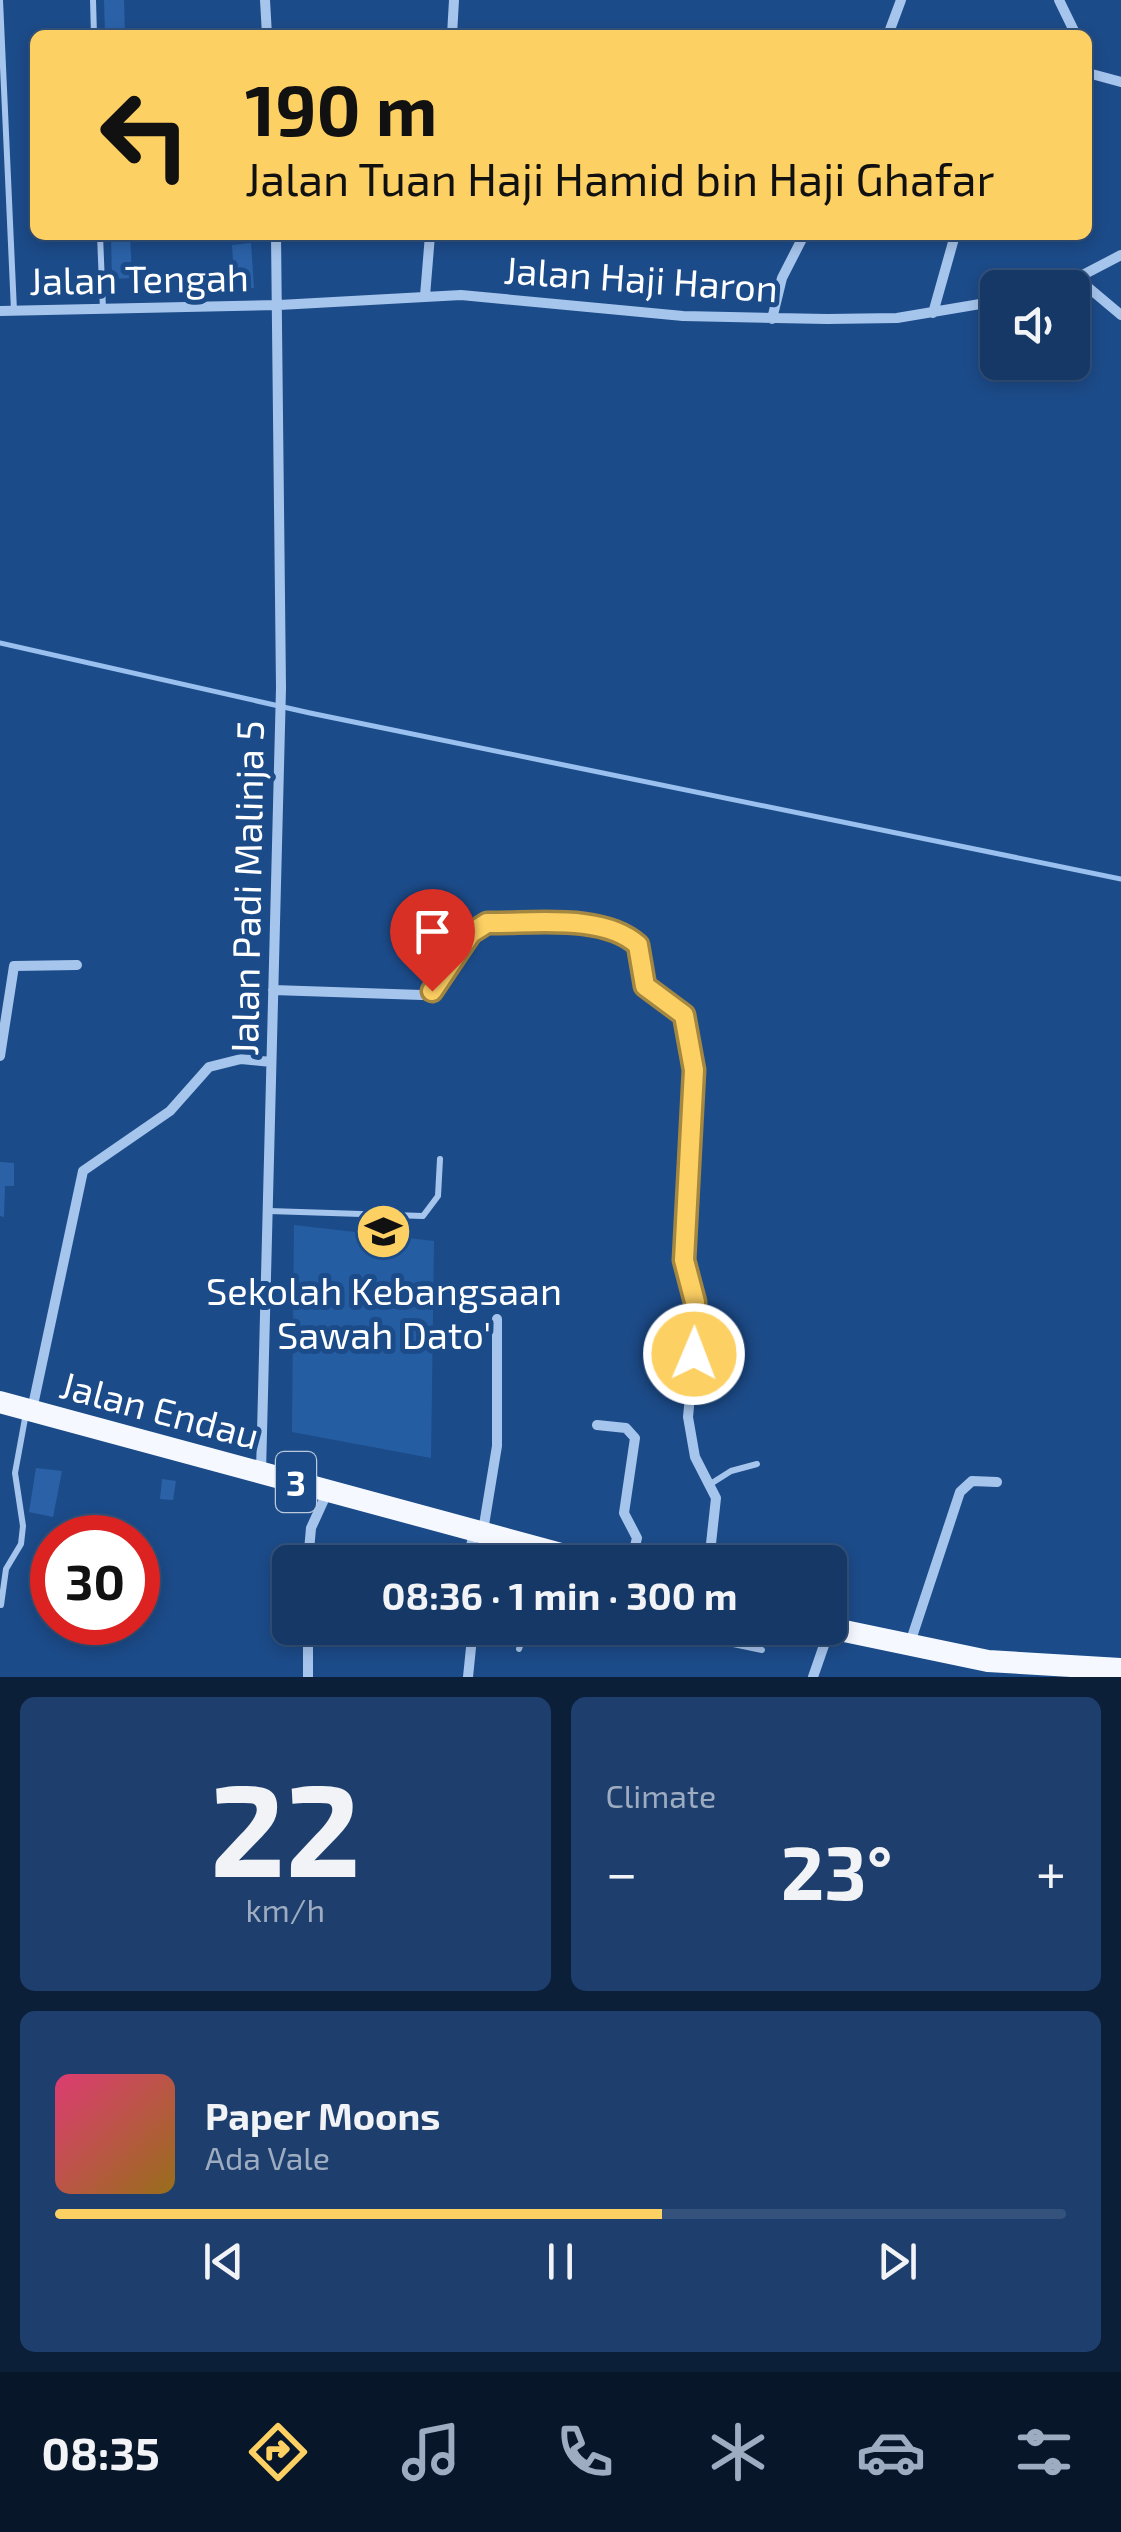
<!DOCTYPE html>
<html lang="en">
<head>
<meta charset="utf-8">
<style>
	body { margin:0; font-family:"Exo 2",sans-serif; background:#1e3f6d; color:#f1f3f6; height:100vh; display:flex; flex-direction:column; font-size:38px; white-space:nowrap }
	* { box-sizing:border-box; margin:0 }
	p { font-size:32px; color:#9dacc0 }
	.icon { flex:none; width:55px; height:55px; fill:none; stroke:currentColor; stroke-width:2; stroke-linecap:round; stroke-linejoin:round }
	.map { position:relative; height:1677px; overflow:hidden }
	.sheet { display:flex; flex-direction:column; gap:20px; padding:20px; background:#0c1f39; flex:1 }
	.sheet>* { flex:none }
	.guide { position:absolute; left:30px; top:30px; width:1062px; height:210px; border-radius:15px; box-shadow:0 5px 15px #0003,0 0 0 2px #34527b; background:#fdd063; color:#111; overflow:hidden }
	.fabs { position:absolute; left:980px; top:270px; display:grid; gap:20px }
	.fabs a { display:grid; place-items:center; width:110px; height:110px; border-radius:15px; background:#153867; box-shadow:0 5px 15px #0003,0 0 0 2px #34527b; font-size:50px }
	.speed { position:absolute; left:30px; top:1515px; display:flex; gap:20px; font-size:50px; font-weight:700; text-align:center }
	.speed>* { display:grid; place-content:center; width:130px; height:130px; border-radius:50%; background:#153867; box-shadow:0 5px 15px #0003,0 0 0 2px #34527b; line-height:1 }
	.speed .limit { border:15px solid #d22; background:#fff; color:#111 }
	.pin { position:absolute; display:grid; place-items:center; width:85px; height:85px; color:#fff; margin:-102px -42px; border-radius:50% 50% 50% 0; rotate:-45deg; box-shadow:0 0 10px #0007 }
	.pin .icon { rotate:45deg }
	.me { position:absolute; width:110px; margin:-55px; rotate:1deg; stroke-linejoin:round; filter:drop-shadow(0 0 8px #0008) }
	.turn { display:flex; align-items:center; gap:35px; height:210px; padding:0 50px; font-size:45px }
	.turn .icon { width:130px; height:130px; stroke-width:2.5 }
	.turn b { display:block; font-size:70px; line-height:85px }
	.big { font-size:75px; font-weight:700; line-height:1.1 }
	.sheet .widget { flex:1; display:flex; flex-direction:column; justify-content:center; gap:15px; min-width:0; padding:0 35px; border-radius:15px; background:#1e3f6d }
	.sheet .dial { align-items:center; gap:0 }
	.dial b { font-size:130px; line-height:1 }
	.song { display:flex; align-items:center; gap:30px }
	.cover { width:120px; height:120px; border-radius:15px; background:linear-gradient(135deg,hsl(340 70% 55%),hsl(40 70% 35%)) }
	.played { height:10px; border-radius:5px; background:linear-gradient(90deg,#fdd063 60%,#34527b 60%) }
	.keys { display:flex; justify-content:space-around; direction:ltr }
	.heat { display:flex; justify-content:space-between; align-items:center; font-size:55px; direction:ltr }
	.sheet .tiles { flex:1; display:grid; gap:20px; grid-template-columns:1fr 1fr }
	.widget:last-child { grid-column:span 2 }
	.trip { position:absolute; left:272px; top:1545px; width:575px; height:100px; border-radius:15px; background:#153867; box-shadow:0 5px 15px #0003,0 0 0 2px #34527b; font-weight:700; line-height:100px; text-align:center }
	.menu { display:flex; height:160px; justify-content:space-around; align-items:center; background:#081629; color:#9dacc0 }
	.menu .icon { width:70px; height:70px }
	.menu .current { color:#fdd063 }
	.menu b { font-size:45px; color:#f1f3f6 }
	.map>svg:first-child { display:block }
</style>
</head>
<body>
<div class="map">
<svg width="1121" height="1677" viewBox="0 0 1121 1677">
	<rect width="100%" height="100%" fill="#1c4b89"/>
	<path fill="#255da2" d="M 294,1225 L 434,1241 L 431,1458 L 292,1432 Z"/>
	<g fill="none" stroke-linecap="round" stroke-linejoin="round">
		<path stroke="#99c0ee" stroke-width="5" d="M 0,643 L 310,713 L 1121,879"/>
	</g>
	<path fill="#2b62a7" d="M 104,0 L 124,0 L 125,35 L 105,35 Z
		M 111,235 L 130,235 L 132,278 L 112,279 Z
		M 251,243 L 254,288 L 235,289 L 232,245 Z
		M 0,1162 L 14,1163 L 14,1186 L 5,1186 L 4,1217 L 0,1216 Z
		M 36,1468 L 62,1471 L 53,1517 L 29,1512 Z
		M 162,1479 L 176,1481 L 173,1500 L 160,1499 Z"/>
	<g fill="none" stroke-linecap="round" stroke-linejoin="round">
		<path stroke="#a6c5ec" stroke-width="6" d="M 0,0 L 14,311
			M 93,0 L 94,35
			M 100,235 L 103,309
			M 269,1211 L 423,1216 L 438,1196 L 440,1159
			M 712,1483 L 731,1471 L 757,1464
			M 1,1605 L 6,1569 L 21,1544 L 23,1526 L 15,1473 L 26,1413
			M 657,1628 L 762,1650
			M 519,1649 L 526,1628"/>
		<path stroke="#a6c5ec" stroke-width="10" d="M 265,0 L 267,35
			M 1059,0 L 1076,35
			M 452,35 L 454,0
			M 888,35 L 901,0
			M 1088,73 L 1121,82
			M 1077,278 L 1121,315
			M 1045,288 L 1077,278 L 1121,255
			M 425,296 L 430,235
			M 0,311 L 279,305 L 461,295 L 683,316 L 827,319 L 897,318 L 998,301
			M 933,313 L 955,235
			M 772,319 L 782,278 L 804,235
			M 273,990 L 422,995 C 456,982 455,936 487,923 C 528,923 607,916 638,945 L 645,986 L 684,1015 L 694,1069 L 684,1260 L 697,1322 L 688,1417 L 695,1457 L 716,1498 L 709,1562
			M 0,1056 L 14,966 L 77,965
			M 32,1410 L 83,1171 L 170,1111 L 209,1067 L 241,1059 L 271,1062
			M 597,1425 L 626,1428 L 635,1438 L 624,1513 L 637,1538 L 631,1562
			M 261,1472 L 281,688 L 276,235
			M 483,1531 L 497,1446 L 497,1319
			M 308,1562 L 311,1528 L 327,1493
			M 468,1562 L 474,1531
			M 308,1628 L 308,1677
			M 909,1646 L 960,1492 L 972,1481 L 997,1482
			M 468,1677 L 473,1628
			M 813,1677 L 830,1628"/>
		<path stroke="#f5f9ff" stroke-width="22" d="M 0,1402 L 591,1562
			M 830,1628 L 988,1661 L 1121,1669"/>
	</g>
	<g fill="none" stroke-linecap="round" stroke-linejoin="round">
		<defs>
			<path id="route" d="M 432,991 L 471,933 L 487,923 C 531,924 603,913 638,945 L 645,986 L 684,1015 L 694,1070 L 684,1260 L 695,1302 L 694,1354"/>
		</defs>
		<use href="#route" stroke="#a48740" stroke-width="25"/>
		<use href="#route" stroke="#fdd063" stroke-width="18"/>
	</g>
	<defs>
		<symbol id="school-disc" viewBox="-11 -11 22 22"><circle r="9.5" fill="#fdd063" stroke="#1c4b89"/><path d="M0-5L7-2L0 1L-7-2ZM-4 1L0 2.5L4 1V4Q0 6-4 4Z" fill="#111"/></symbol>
	</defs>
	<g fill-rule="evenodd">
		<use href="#school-disc" x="352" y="1200" width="63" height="63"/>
	</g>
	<g text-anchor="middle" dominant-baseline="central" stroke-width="10" stroke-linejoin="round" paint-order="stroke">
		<rect fill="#1c4b89" stroke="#bbc9dc" stroke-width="2.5" x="276" y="1452" width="40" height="60" rx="8"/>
		<g font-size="35" font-weight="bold" fill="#fff">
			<text x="296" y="1482">3</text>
		</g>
		<g font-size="38" fill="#fff" stroke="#1c4b89">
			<text transform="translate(139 278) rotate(-1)">Jalan Tengah</text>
			<text transform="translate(641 278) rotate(4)">Jalan Haji Haron</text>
			<text transform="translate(246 888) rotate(-89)">Jalan Padi Malinja 5</text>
			<text transform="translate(160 1409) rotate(15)">Jalan Endau</text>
		</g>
		<g font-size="38" fill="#fff" stroke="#1c4b89">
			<text x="384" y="1290">Sekolah Kebangsaan<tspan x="384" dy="44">Sawah Dato'</tspan></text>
		</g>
	</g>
</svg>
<div class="fabs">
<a><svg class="icon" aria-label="sound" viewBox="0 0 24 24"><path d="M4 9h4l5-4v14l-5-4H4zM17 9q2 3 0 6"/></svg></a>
</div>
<div class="speed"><div class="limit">30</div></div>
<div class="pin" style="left:432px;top:991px;background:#d93025"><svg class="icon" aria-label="arrive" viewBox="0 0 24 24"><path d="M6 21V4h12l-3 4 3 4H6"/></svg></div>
<svg class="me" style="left:694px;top:1354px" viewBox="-20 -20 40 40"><circle r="17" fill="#fdd063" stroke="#fff" stroke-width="3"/><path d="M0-11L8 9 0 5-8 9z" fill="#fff"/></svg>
<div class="trip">08:36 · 1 min · 300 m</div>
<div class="guide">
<div class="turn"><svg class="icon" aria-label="left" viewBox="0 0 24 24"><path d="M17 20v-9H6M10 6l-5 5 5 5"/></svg><div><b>190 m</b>Jalan Tuan Haji Hamid bin Haji Ghafar</div></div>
</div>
</div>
<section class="sheet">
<div class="tiles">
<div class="widget dial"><b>22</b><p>km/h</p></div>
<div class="widget"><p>Climate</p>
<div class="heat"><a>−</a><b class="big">23°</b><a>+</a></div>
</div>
<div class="widget">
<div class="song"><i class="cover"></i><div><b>Paper Moons</b><p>Ada Vale</p></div></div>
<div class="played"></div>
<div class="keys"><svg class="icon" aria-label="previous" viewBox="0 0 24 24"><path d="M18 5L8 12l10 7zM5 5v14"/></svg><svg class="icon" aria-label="pause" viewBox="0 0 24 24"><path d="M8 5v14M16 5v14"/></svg><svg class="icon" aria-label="next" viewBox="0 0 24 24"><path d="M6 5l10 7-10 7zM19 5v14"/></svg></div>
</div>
</div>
</section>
<nav class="menu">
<b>08:35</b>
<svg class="icon current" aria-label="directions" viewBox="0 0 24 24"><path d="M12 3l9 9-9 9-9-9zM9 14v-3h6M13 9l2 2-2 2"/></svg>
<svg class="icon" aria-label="music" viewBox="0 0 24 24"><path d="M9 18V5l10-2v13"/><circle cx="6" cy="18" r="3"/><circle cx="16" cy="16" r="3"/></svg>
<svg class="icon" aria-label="phone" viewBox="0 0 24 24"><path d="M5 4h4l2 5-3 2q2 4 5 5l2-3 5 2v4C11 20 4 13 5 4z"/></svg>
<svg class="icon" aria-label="climate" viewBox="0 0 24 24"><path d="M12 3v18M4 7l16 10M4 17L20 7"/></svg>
<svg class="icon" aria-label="car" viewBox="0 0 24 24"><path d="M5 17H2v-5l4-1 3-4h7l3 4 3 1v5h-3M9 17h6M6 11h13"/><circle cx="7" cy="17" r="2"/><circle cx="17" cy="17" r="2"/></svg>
<svg class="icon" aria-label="filters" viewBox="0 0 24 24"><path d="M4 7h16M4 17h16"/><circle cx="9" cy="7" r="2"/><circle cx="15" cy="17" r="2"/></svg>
</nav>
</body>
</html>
